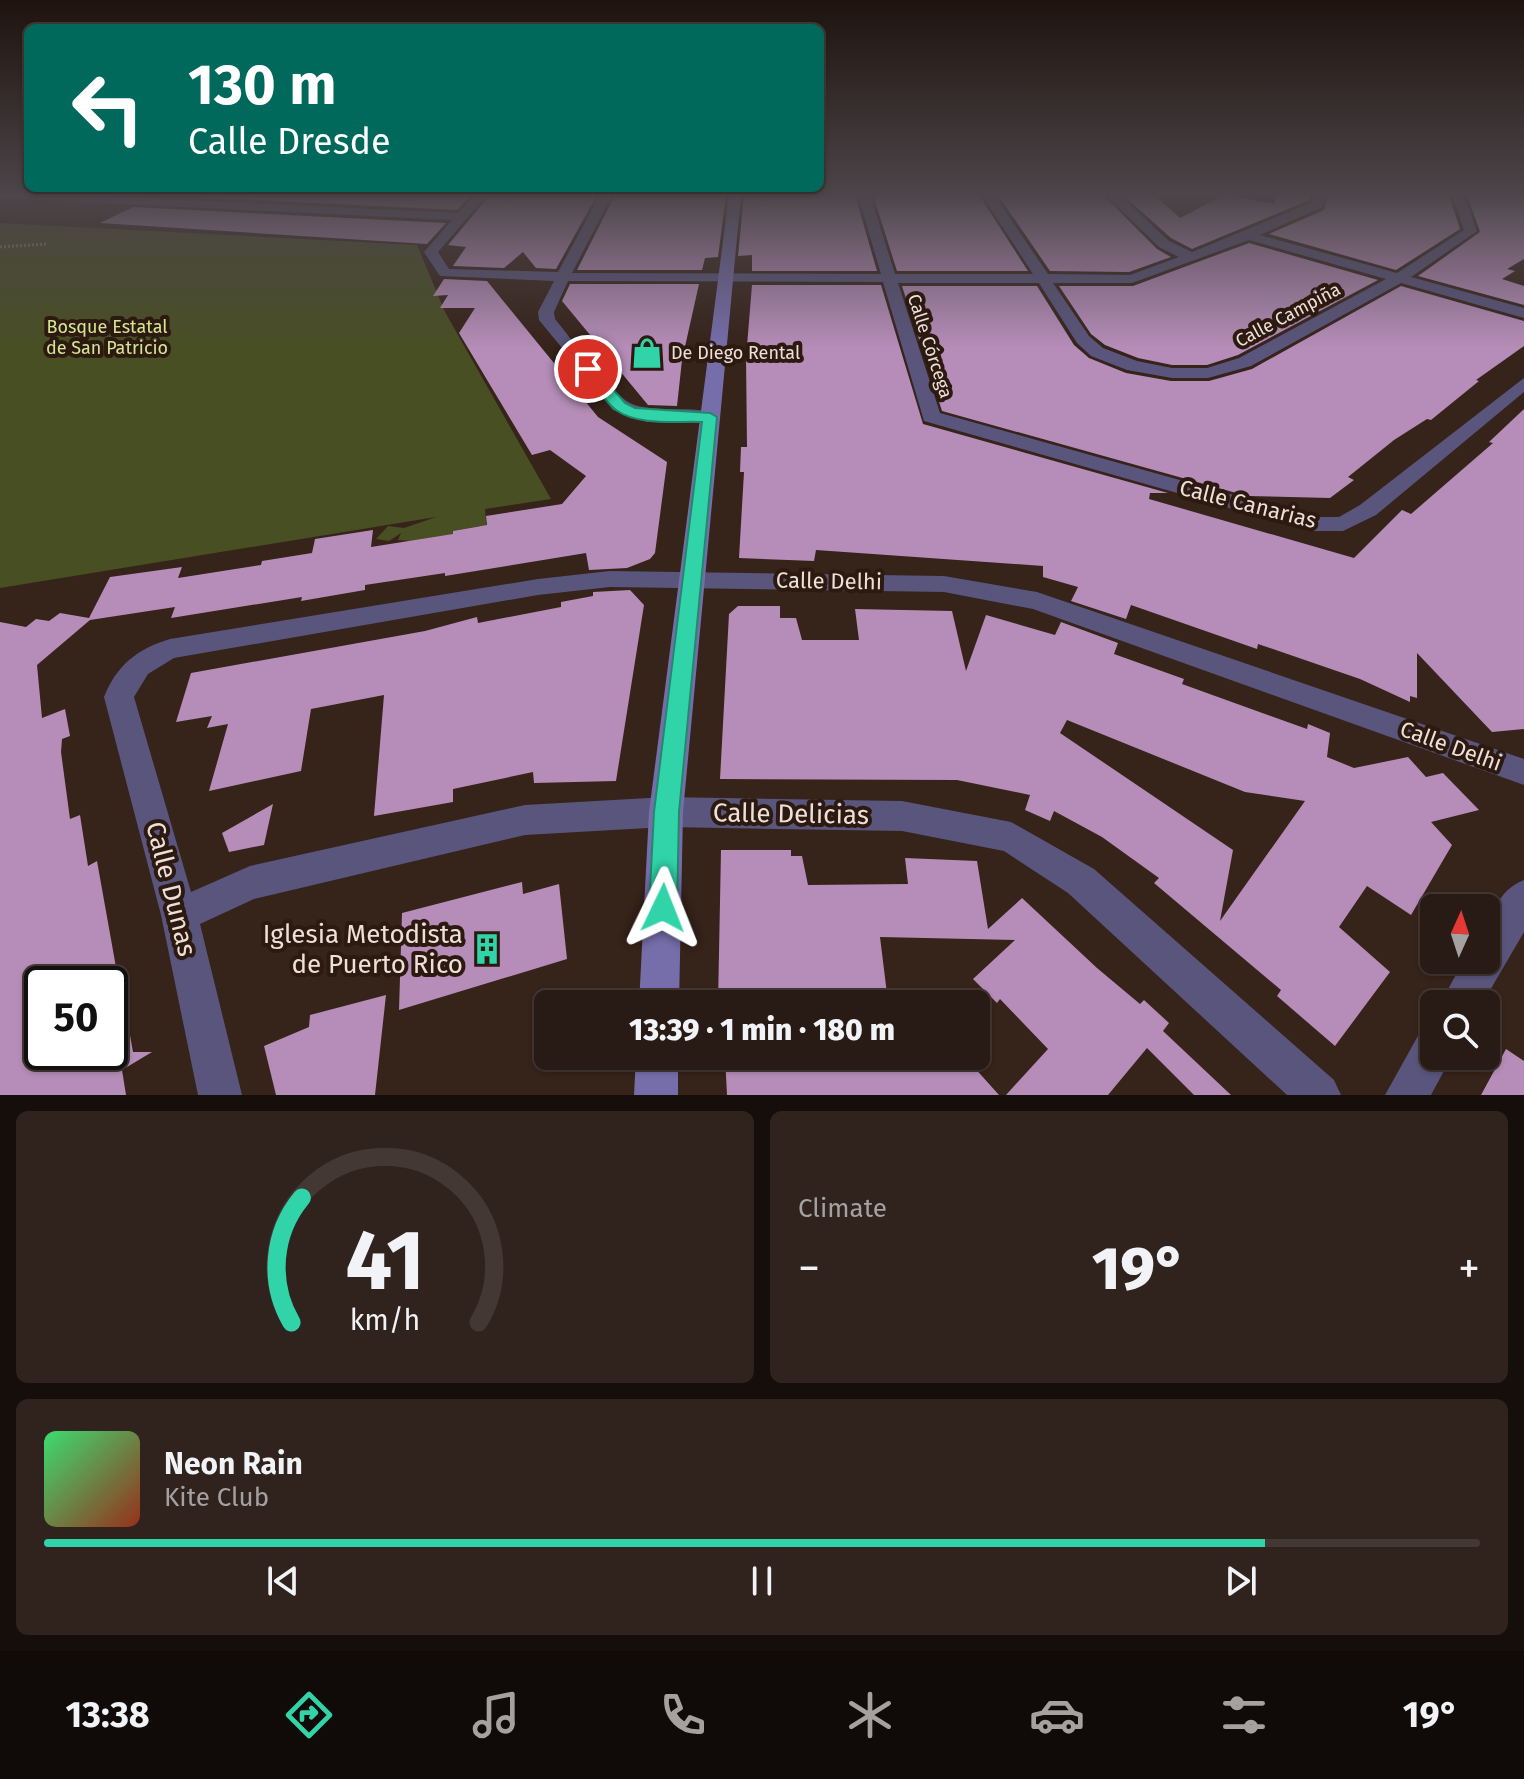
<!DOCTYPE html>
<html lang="en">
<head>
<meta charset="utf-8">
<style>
	body { margin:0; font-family:"Fira Sans",sans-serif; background:#30231d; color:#f1f3f6; height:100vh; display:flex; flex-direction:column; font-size:30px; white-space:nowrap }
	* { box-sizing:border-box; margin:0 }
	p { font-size:26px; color:#a5a1a0 }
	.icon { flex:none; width:44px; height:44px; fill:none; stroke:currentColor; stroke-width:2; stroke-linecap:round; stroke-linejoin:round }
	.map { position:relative; height:1095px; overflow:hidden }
	.side { display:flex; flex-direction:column; gap:16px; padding:16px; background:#160e0b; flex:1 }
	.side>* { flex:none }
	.top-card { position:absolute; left:24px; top:24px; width:800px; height:168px; border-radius:12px; box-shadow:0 2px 6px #0004,0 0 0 2px #443834; background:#00695c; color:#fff; overflow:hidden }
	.needle { width:52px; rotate:3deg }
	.buttons { position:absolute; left:1420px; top:894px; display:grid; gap:16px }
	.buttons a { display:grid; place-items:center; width:80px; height:80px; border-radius:12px; background:#281a14; box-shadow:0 2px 6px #0004,0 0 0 2px #443834; font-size:40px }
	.speed { position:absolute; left:24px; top:966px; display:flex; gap:16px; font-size:40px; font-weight:700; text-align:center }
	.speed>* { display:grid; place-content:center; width:104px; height:104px; border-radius:50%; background:#281a14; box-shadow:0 2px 6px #0004,0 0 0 2px #443834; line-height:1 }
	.speed .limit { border:4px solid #111; border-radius:12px; background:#fff; color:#111 }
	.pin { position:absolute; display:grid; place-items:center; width:68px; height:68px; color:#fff; margin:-34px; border:4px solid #fff; border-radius:50%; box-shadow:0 2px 8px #0007 }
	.me { position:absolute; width:88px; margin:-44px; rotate:2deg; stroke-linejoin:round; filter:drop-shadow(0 0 6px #0008) }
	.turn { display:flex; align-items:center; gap:28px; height:168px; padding:0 32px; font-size:36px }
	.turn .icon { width:104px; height:104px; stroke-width:2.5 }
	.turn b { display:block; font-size:56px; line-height:68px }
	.big { font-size:60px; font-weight:800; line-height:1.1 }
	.side .widget { flex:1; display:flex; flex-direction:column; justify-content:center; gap:12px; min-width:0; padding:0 28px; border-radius:12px; background:#30231d }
	.side .dial { align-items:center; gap:0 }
	.dial svg { height:208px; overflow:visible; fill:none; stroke:#443834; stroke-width:7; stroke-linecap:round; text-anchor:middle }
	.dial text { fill:#f1f3f6; stroke:none }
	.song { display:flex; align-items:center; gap:24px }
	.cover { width:96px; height:96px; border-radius:12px; background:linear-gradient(135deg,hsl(140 70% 55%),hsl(10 70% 35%)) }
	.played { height:8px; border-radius:4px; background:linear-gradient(90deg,#31d4a9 85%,#443834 85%) }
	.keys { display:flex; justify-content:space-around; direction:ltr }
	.heat { display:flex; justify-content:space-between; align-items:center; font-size:44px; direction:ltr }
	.side .tiles { flex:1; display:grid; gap:16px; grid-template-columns:1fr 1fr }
	.widget:last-child { grid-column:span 2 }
	.trip { position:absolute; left:534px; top:990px; width:456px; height:80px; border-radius:12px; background:#281a14; box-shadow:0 2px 6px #0004,0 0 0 2px #443834; font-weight:800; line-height:80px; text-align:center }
	.dock { display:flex; height:128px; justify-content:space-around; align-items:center; background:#100a08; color:#a5a1a0 }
	.dock .icon { width:56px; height:56px }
	.dock .active { color:#31d4a9 }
	.dock b { font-size:36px; color:#f1f3f6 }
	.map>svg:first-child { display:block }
</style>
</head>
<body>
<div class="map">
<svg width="1524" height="1095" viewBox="0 0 1524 1095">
	<rect width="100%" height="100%" fill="#36231a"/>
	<path fill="#484f23" d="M 0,223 L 417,245 L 445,312 L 551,499 L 485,509 L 488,545 L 480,526 L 453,531 L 452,544 C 434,541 416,542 398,540 L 401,533 L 389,541 L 376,539 L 388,526 L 404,528 L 436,517 L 0,588 Z"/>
	<path fill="#b58db8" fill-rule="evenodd" d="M 158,195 L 471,195 L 457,210 Z
		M 490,195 L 597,195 L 556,269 L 536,268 L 523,252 L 504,268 L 453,266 L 466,247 L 448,245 Z
		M 615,195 L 726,195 L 718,257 L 705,258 L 702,270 L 577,270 Z
		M 744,195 L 855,195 L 877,271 L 752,271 L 752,255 L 738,256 Z
		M 873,195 L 979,195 L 1028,271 L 897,271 Z
		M 998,195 L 1103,195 L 1157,249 L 1171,257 L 1129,272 L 1050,271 Z
		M 1123,195 L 1154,195 L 1180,218 L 1224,195 L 1275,204 L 1275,195 L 1310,195 L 1310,200 L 1192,249 L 1171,238 Z
		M 1328,195 L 1449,195 L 1460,229 L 1396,270 L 1269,234 L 1324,210 Z
		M 1467,195 L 1524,195 L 1524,259 L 1507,269 L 1515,271 L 1502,279 L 1524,286 L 1524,305 L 1418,276 L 1480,232 Z
		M 133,207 L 446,223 L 427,244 L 100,223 Z
		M 1249,243 L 1378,280 L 1238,355 L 1207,365 L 1172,365 L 1138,358 L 1105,345 L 1091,334 L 1059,286 L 1133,286 Z
		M 444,279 L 487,281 L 598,417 L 667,462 L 655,553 L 650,559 L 627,568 L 589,570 L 586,553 L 445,576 L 445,573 L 365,585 L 365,590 L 301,601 L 302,597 L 171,618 L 175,607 L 90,620 L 37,665 L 42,718 L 65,709 L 70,736 L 62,739 L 61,752 L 70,819 L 80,815 L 88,866 L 97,861 L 119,984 L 42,984 L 42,1052 L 110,1052 L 110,996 L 123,995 L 133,1052 L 152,1052 L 122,1070 L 126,1095 L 0,1095 L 0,622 L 26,627 L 36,619 L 49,621 L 60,613 L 89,618 L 110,577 L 182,567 L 178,578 L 261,565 L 262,561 L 312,553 L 315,539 L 373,530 L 371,547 L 453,534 L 453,531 L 487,525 L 486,516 L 562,504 L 586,476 L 550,450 L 532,455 L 459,333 L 475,308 L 440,308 L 448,295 L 433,296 Z
		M 570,284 L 699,284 L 682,360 L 677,406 L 648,405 L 562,301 Z
		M 752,285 L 881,285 L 923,424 L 1168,493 L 1150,493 L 1149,499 L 1354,558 L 1402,510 L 1411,514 L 1493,443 L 1489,442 L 1524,409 L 1524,729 L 1492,732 L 1417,653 L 1417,698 L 1410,696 L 1410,702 L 1360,679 L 1258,644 L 1257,649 L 1131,605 L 1126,619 L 1071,601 L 1078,587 L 1043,577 L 1043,566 L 816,550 L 814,561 L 739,558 L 744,472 L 740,472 L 741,447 L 747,447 L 746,358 Z
		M 902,286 L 1037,286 L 1074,345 L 1089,358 L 1126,373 L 1171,381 L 1209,381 L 1252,369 L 1401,286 L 1524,321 L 1524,346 L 1476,380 L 1479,381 L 1431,420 L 1427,419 L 1394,440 L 1348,477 L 1354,480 L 1330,498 L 1247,496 L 942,411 Z
		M 630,590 L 644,605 L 616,781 L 534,783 L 533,772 L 453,789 L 453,802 L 374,816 L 384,695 L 311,709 L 301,771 L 209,791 L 228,724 L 207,728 L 212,716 L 176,722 L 191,673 L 425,631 L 477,617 L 478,623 L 561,607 L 561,602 L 593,596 L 593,592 Z
		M 738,606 L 780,606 L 780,618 L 796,618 L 802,640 L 859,640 L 855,609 L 952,611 L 966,671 L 986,615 L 1055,635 L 1061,622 L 1118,643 L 1114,654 L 1184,679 L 1182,684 L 1307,729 L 1308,724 L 1330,733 L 1327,757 L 1354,768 L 1408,757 L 1426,777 L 1443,773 L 1479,810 L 1431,822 L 1452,845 L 1411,915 L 1367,886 L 1339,927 L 1390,972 L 1335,1046 L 1277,996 L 1281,990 L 1154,883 L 1159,878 L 1102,837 L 1054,811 L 1050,821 L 1025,810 L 1030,795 L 957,780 L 720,779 L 729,614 ZM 1067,720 L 1245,792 L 1305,801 L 1220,921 L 1233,850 L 1060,733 Z
		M 273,804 L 264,845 L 229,852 L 222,833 Z
		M 721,850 L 791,850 L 791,856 L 802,856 L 808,885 L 908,884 L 905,858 L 977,861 L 988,929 L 1022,898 L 1097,968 L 1140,1004 L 1144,1000 L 1169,1023 L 1163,1031 L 1231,1095 L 1194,1095 L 1147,1048 L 1108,1095 L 1006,1095 L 1048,1049 L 1000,999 L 997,1003 L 973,979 L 1015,940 L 880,937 L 888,1002 L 718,1004 Z
		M 522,882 L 523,894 L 559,884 L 567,959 L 399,1010 L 402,913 Z
		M 386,995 L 375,1095 L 276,1095 L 264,1046 L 309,1027 L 310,1015 Z
		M 1506,1049 L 1524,1061 L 1524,1095 L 1481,1095 Z
		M 725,1056 L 964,1056 L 999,1095 L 727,1095 Z"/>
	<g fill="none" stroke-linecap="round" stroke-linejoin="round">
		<path stroke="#8d7d75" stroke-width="3" stroke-dasharray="2 2" stroke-linecap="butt" d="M 0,247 L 47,244"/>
		<path fill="#59557c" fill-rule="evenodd" d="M 0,195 L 74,195 L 458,213 L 475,195 L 487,195 L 438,252 L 449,269 L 558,272 L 600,195 L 612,195 L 572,273 L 881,274 L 858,195 L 870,195 L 895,274 L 1033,274 L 982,195 L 994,195 L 1048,274 L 1130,275 L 1179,257 L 1159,247 L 1106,195 L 1119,195 L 1169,241 L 1192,252 L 1313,202 L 1313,195 L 1325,195 L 1323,207 L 1260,235 L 1397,273 L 1464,230 L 1452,195 L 1464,195 L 1477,231 L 1411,277 L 1524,308 L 1524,318 L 1401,283 L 1251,366 L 1208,378 L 1172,378 L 1127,370 L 1091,356 L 1077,343 L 1039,283 L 898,283 L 940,413 L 1312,517 L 1339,517 L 1360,505 L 1524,378 L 1524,392 L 1376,515 L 1343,531 L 1311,531 L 924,421 L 883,282 L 568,281 L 554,312 L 555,319 C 571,338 611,394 630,403 C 653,415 706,403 720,417 L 710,423 L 647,422 L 613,410 L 539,320 L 538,312 L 554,281 L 440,276 L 424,252 L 452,220 L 3,198 ZM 1249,240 L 1386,279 L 1239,358 L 1207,368 L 1172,368 L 1137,361 L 1103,348 L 1089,336 L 1053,283 L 1132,283 Z
			M 610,571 L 944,576 L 1037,592 L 1524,759 L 1524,785 L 1033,609 L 944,592 L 610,587 L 538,595 L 174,658 L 148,674 L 134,697 L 191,892 L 250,866 L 525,805 L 666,797 L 902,801 L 1011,822 L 1094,869 L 1334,1080 L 1341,1095 L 1287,1095 L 1068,893 L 1004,851 L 902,831 L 666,827 L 525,835 L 254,899 L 200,924 L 242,1095 L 198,1095 L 161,915 L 104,697 C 117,665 137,649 170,639 L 538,579 Z
			M 1524,880 L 1524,932 L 1482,1004 L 1440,1004 L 1464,960 L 1486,960 C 1486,930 1492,892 1524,880 Z
			M 1434,1028 L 1434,1056 L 1452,1056 L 1431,1095 L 1385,1095 L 1419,1034 Z"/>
		<path fill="#756eaa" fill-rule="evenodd" d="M 729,195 L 741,195 L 683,812 L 679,1004 L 639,1004 L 649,812 Z
			M 636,1056 L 678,1056 L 678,1095 L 634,1095 Z"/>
	</g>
	<linearGradient id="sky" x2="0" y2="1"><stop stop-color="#1e130e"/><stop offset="0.56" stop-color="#4c4549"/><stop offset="1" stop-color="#4c4549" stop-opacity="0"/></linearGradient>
	<rect width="1524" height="348" fill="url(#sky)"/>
	<path fill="#31d4a9" stroke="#208a6e" stroke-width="2" d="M 584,366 L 593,366 L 625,403 L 635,408 L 710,413 L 717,417 L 679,812 L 677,908 L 672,917 L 663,921 L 653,917 L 649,908 L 654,812 L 702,422 C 677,421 638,426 616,410 C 604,401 593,383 584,371 Z"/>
	<defs>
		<symbol id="shop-bare" viewBox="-9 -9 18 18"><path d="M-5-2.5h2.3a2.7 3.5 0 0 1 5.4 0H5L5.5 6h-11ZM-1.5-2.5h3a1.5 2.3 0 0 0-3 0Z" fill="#31d4a9" stroke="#2c1a10" stroke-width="2.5" paint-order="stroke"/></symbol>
		<symbol id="building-bare" viewBox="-9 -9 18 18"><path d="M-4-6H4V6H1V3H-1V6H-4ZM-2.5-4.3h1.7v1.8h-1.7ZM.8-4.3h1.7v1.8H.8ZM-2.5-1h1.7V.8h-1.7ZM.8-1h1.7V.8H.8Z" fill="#31d4a9" stroke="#2c1a10" stroke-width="2.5" paint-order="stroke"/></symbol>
	</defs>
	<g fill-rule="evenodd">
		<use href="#shop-bare" x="625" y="331" width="44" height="44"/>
		<use href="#building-bare" x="465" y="927" width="44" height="44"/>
	</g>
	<g text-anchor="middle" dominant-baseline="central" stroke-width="8" stroke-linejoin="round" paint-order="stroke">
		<g font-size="18" fill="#ede0d9" stroke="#2c1a10">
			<text transform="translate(1288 315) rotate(-28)">Calle Campiña</text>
			<text transform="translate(930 346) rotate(72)">Calle Córcega</text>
		</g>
		<g font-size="18" fill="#d6e593" stroke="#2c1a10">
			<text x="107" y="327">Bosque Estatal<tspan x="107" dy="21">de San Patricio</tspan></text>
		</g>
		<g font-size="18" fill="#ede0d9" stroke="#2c1a10" text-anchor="start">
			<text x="671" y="353">De Diego Rental</text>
		</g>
		<g font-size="22" fill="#ede0d9" stroke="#2c1a10">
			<text transform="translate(1248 504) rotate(14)">Calle Canarias</text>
			<text transform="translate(829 581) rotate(1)">Calle Delhi</text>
			<text transform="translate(1451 746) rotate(20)">Calle Delhi</text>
		</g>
		<g font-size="26" fill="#ede0d9" stroke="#2c1a10">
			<text transform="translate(791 814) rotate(1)">Calle Delicias</text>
			<text transform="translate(171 889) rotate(76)">Calle Dunas</text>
		</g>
		<g font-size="26" fill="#ede0d9" stroke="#2c1a10" text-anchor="end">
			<text x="463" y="934">Iglesia Metodista<tspan x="463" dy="30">de Puerto Rico</tspan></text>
		</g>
	</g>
</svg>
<div class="buttons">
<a><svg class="needle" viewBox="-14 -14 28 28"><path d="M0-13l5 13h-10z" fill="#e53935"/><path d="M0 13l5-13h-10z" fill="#a5a1a0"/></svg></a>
<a><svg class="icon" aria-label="search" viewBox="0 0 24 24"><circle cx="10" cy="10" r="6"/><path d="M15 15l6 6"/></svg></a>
</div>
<div class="speed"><div class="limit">50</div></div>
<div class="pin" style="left:588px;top:369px;background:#d93025"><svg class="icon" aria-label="arrive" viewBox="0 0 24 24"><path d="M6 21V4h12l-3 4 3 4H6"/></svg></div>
<svg class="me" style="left:663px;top:908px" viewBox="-20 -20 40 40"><path d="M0-17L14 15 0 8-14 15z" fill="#31d4a9" stroke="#fff" stroke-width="4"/></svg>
<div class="trip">13:39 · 1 min · 180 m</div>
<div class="top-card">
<div class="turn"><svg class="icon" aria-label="left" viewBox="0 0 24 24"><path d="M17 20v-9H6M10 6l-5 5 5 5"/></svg><div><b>130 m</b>Calle Dresde</div></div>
</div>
</div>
<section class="side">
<div class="tiles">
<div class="widget dial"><svg viewBox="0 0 100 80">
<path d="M14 69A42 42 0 1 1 86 69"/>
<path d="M14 69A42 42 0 0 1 18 21" stroke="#31d4a9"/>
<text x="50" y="56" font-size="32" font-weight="700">41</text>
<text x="50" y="72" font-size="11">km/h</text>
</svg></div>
<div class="widget"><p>Climate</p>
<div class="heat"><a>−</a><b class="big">19°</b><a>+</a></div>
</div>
<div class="widget">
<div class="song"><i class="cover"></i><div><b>Neon Rain</b><p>Kite Club</p></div></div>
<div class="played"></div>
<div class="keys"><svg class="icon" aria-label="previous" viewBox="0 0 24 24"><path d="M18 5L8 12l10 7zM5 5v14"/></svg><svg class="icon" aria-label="pause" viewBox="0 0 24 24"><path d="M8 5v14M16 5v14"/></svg><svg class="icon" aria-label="next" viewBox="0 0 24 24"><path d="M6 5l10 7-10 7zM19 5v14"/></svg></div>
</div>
</div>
</section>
<nav class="dock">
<b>13:38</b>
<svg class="icon active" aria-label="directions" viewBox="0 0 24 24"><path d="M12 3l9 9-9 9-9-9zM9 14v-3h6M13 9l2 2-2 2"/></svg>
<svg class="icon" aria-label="music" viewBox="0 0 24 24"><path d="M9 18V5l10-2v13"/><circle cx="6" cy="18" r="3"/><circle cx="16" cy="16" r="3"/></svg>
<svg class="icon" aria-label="phone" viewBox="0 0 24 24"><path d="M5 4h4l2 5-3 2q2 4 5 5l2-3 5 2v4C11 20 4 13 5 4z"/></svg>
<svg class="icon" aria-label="climate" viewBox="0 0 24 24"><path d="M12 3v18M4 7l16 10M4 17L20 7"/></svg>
<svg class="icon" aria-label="car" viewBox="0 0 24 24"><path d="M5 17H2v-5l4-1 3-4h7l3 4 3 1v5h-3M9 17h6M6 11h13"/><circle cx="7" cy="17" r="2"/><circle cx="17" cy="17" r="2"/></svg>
<svg class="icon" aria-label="filters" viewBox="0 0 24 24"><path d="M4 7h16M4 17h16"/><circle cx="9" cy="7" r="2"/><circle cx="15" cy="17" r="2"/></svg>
<b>19°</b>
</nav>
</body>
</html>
